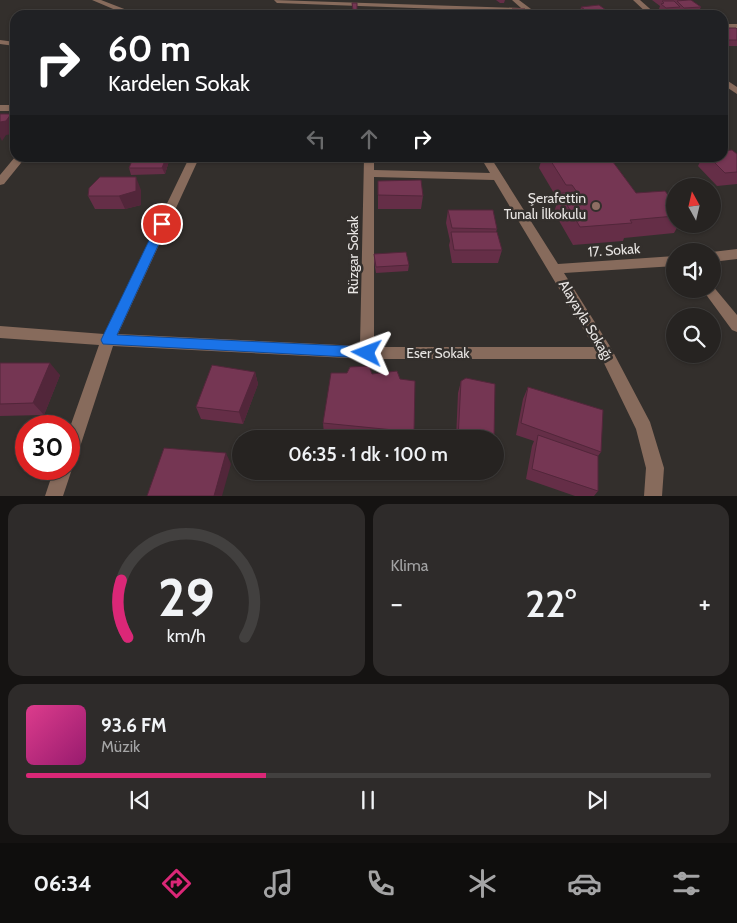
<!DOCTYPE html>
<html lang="tr">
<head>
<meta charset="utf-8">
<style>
	body { margin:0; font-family:Cabin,sans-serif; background:#2e2b2a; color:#f1f3f6; height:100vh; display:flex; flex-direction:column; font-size:19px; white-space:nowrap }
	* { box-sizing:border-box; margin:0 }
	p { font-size:16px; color:#a4a4a5 }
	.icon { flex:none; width:28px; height:28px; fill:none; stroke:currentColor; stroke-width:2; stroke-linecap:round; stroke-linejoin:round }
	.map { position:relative; height:496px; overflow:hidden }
	.sheet { display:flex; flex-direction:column; gap:8px; padding:8px; background:#151312; flex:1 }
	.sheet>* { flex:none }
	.banner { position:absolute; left:10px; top:10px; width:718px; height:152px; border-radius:15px; box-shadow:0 1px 4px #0004,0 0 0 1px #42403f; background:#202124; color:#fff; overflow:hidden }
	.needle { width:32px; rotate:352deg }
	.controls { position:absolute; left:666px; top:178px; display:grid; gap:10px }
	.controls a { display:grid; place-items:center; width:55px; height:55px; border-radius:50%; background:#262321; box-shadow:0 1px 4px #0004,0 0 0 1px #42403f; font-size:25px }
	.speed { position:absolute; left:15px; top:415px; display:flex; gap:10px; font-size:25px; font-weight:700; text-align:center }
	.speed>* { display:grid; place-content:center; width:65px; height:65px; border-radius:50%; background:#262321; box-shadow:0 1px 4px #0004,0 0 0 1px #42403f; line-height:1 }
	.speed .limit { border:8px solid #d22; background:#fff; color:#111 }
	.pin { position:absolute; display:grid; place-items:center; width:42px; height:42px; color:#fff; margin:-21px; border:2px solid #fff; border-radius:50%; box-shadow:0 1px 5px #0007 }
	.me { position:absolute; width:55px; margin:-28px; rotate:273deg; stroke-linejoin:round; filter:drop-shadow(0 0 4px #0008) }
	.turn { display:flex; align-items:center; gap:18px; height:105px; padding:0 15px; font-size:22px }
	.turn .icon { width:65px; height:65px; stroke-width:2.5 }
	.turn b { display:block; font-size:35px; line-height:42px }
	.lanes { display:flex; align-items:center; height:48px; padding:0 15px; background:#0003; justify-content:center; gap:25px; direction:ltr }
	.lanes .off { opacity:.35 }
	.big { font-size:38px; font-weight:600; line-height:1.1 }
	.sheet .widget { flex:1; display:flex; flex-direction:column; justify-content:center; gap:8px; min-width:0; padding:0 18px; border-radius:15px; background:#2e2b2a }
	.sheet .dial { align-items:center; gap:0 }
	.dial svg { height:130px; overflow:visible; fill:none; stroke:#42403f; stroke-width:7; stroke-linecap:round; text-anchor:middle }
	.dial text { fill:#f1f3f6; stroke:none }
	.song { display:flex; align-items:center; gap:15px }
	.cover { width:60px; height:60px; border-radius:8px; background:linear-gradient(135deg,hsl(330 70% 55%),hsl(320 70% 35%)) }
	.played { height:5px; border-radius:2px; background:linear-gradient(90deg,#db2777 35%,#42403f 35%) }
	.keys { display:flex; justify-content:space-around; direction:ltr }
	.heat { display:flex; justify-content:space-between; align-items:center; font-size:28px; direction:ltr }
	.sheet .tiles { flex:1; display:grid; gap:8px; grid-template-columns:1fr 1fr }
	.widget:last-child { grid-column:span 2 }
	.trip { position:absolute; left:232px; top:430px; width:272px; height:50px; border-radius:25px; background:#262321; box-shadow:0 1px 4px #0004,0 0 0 1px #42403f; font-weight:600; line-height:50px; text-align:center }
	.tab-bar { display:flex; height:80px; justify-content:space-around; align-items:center; background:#0f0e0d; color:#a4a4a5 }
	.tab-bar .icon { width:35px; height:35px }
	.tab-bar .active { color:#db2777 }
	.tab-bar b { font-size:22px; color:#f1f3f6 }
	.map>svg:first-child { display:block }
</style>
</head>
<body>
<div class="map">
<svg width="737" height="496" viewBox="0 0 737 496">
	<rect width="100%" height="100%" fill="#332f2c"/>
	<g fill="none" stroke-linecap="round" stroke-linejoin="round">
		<path fill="#876b5c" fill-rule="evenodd" d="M 92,0 L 101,0 L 132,12 L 125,14 Z
			M 274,0 L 521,8 L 512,0 L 519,0 L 539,15 L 530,15 L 527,12 L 277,3 Z
			M 633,0 L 640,0 L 657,15 L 649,15 Z
			M 722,24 L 737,24 L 737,28 L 722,28 Z
			M 0,40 L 15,42 L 15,46 L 0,44 Z
			M 722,77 L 737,87 L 737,94 L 722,84 Z
			M 0,105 L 15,105 L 15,111 L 0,111 Z
			M 15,157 L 25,158 L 4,184 L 0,185 L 0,175 Z
			M 189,158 L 199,158 L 118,334 L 360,346 L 364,158 L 374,158 L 374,170 L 490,173 L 481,158 L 491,158 L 558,264 L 675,256 L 675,266 L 564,273 L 611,348 L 650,422 L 664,468 L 662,496 L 644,496 L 646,468 L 636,429 L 602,359 L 367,359 L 113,346 L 78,453 L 75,459 L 69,461 L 69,430 L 99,345 L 0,338 L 0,326 L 104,334 ZM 374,177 L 494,180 L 594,347 L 374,347 Z
			M 737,249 L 737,259 L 712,262 L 712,252 Z
			M 712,285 L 737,315 L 737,332 L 732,330 L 702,289 L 712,289 Z
			M 69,463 L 72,469 L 63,496 L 45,496 L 54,469 L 69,469 Z"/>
	</g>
	<path fill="#652e47" d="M 496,0 L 505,0 L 504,3 L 500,3 Z
		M 652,0 L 691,0 L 701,7 L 698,13 L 682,14 L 678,11 L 677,13 L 664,13 L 659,9 L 660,6 Z
		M 352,3 L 357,3 L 357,15 L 353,15 Z
		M 581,7 L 613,15 L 579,15 Z
		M 722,28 L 737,29 L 737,46 L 723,46 L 722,45 Z
		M 15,65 L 15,76 L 14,76 L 11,69 Z
		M 737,154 L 737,184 L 717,186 L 698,166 L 702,158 L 722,158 Z
		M 133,158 L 167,158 L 169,161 L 165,174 L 131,175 L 129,168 Z
		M 378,158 L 410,158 L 410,160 L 378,160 Z
		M 542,158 L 618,158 L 610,158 L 636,193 L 675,204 L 675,224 L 679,224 L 674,233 L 624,238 L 623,241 L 573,245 L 554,212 L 558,200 L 539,168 Z
		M 378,181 L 423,196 L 421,209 L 378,209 Z
		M 141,190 L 141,205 L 125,209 L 95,209 L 88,196 Z
		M 448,210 L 497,229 L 496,232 L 502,250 L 498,263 L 452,263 L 449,245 L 450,241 L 446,223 Z
		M 374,254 L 409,265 L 408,271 L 376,273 L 374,261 Z
		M 0,363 L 60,375 L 44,415 L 0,416 Z
		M 255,372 L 258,384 L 243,424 L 201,419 L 196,407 Z
		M 372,374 L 414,432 L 413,439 L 369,439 L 324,434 L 323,423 Z
		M 461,381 L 494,439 L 456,439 L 458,393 Z
		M 528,387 L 601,452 L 598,456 L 598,491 L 594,496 L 575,496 L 526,479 L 532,446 L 534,441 L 516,435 L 523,399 Z"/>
	<path fill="#52263a" d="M 11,114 L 15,121 L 15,131 L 13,134 L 6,135 L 2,141 L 0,137 L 0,122 Z
		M 166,158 L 167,158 L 169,161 L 165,174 L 162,168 Z
		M 136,177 L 141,190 L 141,205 L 125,209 L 119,196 Z
		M 50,363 L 60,375 L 44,415 L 33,403 Z
		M 255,372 L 258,384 L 243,424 L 239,412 Z
		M 226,453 L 231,464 L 222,496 L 214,496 Z"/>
	<path fill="#753653" stroke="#52263a" d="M 688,0 L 691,0 L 701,7 L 684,8 L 677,1 Z
		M 662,1 L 674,1 L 680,7 L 666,8 L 661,4 L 664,3 Z
		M 352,3 L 357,3 L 357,10 L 353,10 Z
		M 599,5 L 613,15 L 592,15 L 581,7 Z
		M 512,9 L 525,9 L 528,13 L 533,14 L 533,15 L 514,15 Z
		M 457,10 L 461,15 L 450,15 L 446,11 Z
		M 432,12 L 435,15 L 422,15 L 420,13 Z
		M 722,28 L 736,28 L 737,29 L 737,40 L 726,40 L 722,36 Z
		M 15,65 L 15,69 L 11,69 Z
		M 0,114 L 11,114 L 6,121 L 0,122 Z
		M 732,150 L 737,154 L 737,172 L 725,173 L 710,158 L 722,158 L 722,151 Z
		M 133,158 L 166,158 L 162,168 L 129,168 Z
		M 549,158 L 610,158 L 636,193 L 665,191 L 675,204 L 675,216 L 630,220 L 632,223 L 580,227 L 560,193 L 577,192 L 572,185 L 566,185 Z
		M 100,177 L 136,177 L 136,191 L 119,196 L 88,196 L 89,188 Z
		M 421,180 L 423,196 L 378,195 L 378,181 Z
		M 448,210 L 493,210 L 497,229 L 452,228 Z
		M 451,232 L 497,232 L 502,250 L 454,250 Z
		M 406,252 L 409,265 L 376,267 L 374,254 Z
		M 0,363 L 50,363 L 33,403 L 0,404 Z
		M 212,365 L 255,372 L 239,412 L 196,407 Z
		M 369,366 L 372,374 L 397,371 L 400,379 L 415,381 L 414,432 L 323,423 L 331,373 L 347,373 L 350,367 Z
		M 466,378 L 495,384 L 494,439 L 458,439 L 461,381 Z
		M 528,387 L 603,410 L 601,452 L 521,423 Z
		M 538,435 L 598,456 L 598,491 L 532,469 Z
		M 164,448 L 226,453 L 214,496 L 147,496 Z"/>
	<path fill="#1a73e8" stroke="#114b97" d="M 162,220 L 168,224 L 117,335 L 367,347 L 372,349 L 374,353 L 372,357 L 367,358 L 103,344 L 101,340 L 157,224 Z"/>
	<circle fill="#8d6e63" stroke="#332f2c" stroke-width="2" cx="596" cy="206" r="5"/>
	<g text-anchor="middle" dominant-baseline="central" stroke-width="5" stroke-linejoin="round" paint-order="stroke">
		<g font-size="14" fill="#e7e4e2" stroke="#332f2c" text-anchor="end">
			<text x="586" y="198">Şerafettin<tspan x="586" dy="16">Tunalı İlkokulu</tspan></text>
		</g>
		<g font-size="14" fill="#e7e4e2" stroke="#332f2c">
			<text transform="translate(614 250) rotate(-4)">17. Sokak</text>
			<text transform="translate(353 255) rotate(-90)">Rüzgar Sokak</text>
			<text transform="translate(586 320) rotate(59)">Alayayla Sokağı</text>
			<text x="438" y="353">Eser Sokak</text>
		</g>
	</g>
</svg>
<div class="controls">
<a><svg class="needle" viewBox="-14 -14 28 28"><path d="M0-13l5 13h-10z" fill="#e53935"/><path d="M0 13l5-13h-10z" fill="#a4a4a5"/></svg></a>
<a><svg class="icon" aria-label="sound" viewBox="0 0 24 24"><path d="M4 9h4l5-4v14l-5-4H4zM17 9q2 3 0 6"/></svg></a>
<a><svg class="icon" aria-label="search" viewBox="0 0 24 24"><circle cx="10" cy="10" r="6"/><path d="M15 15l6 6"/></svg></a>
</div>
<div class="speed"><div class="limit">30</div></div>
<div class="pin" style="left:162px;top:224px;background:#d93025"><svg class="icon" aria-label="arrive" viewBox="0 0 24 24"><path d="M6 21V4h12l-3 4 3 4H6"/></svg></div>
<svg class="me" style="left:367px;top:353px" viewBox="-20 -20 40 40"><path d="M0-17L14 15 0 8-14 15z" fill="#1a73e8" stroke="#fff" stroke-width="4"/></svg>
<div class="trip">06:35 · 1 dk · 100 m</div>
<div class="banner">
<div class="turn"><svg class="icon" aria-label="right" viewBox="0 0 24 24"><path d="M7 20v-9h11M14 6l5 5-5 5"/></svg><div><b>60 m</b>Kardelen Sokak</div></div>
<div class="lanes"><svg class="icon off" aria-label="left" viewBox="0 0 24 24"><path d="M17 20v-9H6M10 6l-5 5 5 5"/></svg><svg class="icon off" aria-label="ahead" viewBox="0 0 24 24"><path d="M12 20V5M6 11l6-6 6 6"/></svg><svg class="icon" aria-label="right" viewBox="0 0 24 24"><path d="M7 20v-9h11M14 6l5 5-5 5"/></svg></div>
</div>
</div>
<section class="sheet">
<div class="tiles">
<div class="widget dial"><svg viewBox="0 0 100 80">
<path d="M14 69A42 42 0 1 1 86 69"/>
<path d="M14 69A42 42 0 0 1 10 34" stroke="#db2777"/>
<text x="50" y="56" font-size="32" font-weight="700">29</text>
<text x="50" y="72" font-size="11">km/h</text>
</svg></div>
<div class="widget"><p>Klima</p>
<div class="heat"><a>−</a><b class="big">22°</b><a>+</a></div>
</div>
<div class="widget">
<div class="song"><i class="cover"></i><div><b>93.6 FM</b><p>Müzik</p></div></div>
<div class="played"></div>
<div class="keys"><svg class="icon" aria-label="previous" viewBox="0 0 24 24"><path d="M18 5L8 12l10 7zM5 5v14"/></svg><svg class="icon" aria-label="pause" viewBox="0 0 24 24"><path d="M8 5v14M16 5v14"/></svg><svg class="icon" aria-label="next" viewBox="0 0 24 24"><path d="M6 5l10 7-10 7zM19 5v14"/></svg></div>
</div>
</div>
</section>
<nav class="tab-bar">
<b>06:34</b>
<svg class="icon active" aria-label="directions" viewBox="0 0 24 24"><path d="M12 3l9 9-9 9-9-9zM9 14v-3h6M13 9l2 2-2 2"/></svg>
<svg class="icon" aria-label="music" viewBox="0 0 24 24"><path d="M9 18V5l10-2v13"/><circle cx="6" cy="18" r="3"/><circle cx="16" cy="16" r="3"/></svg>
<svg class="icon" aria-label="phone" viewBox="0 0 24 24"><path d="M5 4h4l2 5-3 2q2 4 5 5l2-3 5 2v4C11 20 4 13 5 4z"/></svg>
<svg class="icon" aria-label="climate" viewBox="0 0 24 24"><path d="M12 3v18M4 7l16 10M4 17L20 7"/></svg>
<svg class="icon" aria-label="car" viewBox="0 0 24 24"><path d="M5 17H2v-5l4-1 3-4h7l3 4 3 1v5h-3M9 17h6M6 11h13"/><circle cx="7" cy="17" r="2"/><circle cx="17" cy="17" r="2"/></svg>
<svg class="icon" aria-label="filters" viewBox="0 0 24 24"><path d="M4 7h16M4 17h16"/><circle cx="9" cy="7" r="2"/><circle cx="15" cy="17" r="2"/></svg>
</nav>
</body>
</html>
